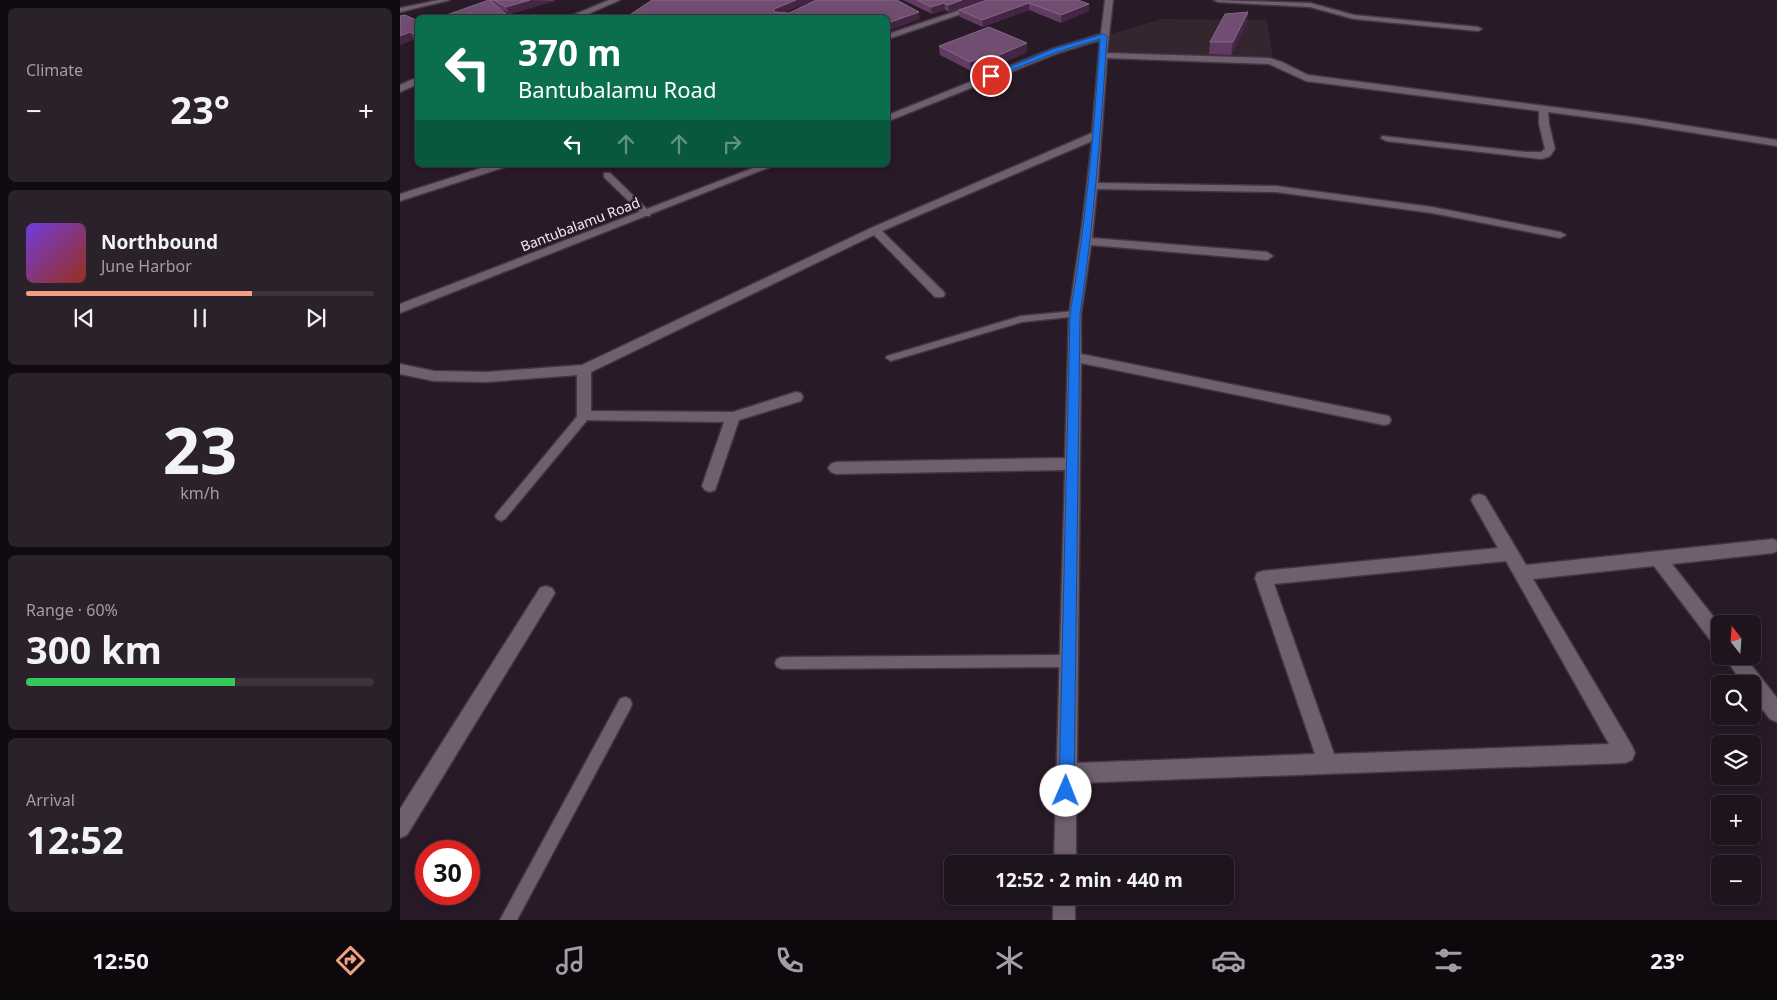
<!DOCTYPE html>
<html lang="en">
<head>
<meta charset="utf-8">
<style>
	body { margin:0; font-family:"Noto Sans",sans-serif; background:#2b212a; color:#f1f3f6; height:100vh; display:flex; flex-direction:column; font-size:19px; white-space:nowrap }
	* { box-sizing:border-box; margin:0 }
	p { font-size:16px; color:#a19ea4 }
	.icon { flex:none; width:28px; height:28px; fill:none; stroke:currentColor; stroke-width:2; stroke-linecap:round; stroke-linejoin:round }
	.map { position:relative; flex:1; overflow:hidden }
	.drawer { display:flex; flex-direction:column; gap:8px; padding:8px; background:#100b10; width:400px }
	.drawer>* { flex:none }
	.hud { position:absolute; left:15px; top:15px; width:475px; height:152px; border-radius:8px; box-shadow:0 2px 12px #0003,0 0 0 1px #3c333b; background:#0b6e4f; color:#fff; overflow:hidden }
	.needle { width:32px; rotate:343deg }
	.tools { position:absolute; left:1311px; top:615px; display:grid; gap:10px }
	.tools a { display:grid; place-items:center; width:50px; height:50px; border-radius:8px; background:#1e141d; box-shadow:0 2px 12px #0003,0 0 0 1px #3c333b; font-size:25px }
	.speed { position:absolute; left:15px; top:840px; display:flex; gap:10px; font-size:25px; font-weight:700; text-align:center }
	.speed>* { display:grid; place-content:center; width:65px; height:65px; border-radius:50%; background:#1e141d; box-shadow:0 2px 12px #0003,0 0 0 1px #3c333b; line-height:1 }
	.speed .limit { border:8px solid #d22; background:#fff; color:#111 }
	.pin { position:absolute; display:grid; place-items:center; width:42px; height:42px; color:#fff; margin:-21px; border:2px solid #fff; border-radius:50%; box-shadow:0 1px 5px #0007 }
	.me { position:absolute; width:55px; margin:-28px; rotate:1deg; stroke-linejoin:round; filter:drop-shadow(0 0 4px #0008) }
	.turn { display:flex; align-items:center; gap:18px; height:105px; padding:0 20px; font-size:22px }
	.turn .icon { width:65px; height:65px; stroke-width:2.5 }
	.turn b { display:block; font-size:35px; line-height:42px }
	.lanes { display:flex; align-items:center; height:48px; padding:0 20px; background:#0003; justify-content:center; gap:25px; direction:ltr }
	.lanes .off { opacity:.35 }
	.big { font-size:38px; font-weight:700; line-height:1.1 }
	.drawer .tile { flex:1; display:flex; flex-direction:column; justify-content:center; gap:8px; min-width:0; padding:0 18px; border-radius:8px; background:#2b212a }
	.drawer .dial { align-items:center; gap:0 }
	.dial b { font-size:65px; line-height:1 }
	.song { display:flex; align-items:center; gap:15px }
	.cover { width:60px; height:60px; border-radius:8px; background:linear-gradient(135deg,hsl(260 70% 55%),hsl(10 70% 35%)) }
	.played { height:5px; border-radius:2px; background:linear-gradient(90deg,#f2a080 65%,#3c333b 65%) }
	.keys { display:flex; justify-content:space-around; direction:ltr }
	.heat { display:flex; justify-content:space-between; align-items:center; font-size:28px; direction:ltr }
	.charge { height:8px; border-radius:4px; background:linear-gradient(90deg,#34c759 60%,#3c333b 0) }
	.trip { position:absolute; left:544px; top:855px; width:290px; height:50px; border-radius:8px; background:#1e141d; box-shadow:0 2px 12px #0003,0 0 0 1px #3c333b; font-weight:700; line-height:50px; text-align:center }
	.dock { display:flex; height:80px; justify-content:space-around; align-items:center; background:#0c080c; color:#a19ea4 }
	.dock .icon { width:35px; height:35px }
	.dock .selected { color:#f2a080 }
	.dock b { font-size:22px; color:#f1f3f6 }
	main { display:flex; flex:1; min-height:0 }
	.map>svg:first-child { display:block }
</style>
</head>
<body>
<main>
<section class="drawer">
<div class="tile"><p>Climate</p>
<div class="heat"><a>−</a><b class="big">23°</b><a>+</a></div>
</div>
<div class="tile">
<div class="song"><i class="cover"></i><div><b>Northbound</b><p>June Harbor</p></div></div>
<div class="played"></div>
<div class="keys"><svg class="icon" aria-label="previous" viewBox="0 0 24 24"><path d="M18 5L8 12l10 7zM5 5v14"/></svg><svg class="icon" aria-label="pause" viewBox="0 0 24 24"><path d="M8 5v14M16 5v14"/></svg><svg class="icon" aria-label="next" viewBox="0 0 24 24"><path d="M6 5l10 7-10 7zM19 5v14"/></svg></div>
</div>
<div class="tile dial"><b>23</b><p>km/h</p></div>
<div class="tile"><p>Range · 60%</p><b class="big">300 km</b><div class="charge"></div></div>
<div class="tile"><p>Arrival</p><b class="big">12:52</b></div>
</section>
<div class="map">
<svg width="1377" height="920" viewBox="0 0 1377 920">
	<rect width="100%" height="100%" fill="#281a27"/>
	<path fill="#35252f" d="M 761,19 L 867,20 L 873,57 L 708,52 L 711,34 Z"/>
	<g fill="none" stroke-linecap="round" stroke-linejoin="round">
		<defs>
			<path id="lane" d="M 39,0 L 50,0 L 0,12 L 0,8 Z
				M 204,173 L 210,173 L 250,212 L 250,216 L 244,216 L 204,177 Z
				M 675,311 L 678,312 L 678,316 L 622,322 L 491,361 L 486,358 L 487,356 L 621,316 Z
				M 184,412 L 188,413 L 189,416 L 188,419 L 105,519 L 101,521 L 97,519 L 95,516 L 97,513 L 180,413 Z
				M 669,655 L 674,657 L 676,661 L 674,665 L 669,667 L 382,669 L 377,667 L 375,663 L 377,659 L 382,657 Z
				M 225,697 L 230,699 L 232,704 L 230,709 L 117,920 L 100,920 L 220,699 Z"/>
			<path id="street" d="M 209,0 L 220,0 L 179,18 L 166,18 Z
				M 590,0 L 602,0 L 488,39 L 488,34 Z
				M 705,0 L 713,0 L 707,53 L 869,58 L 882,62 L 908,75 L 1238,118 L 1377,140 L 1377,146 L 1238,124 L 1148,112 L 1149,124 L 1155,149 L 1150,156 L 1142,159 L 986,141 L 981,138 L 982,136 L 1126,152 L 1141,152 L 1145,149 L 1139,124 L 1139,111 L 906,81 L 869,64 L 707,58 L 698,183 L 876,186 L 1032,207 L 1160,232 L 1166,235 L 1160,238 L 1032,213 L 876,192 L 697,189 L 692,238 L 867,252 L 873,256 L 867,260 L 691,245 L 681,314 L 681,354 L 984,415 L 989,416 L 991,420 L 989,424 L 984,425 L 681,363 L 677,763 L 915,754 L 855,578 L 857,573 L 863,571 L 1098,548 L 1071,500 L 1073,496 L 1079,494 L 1085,496 L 1126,565 L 1373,539 L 1377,541 L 1377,551 L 1373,553 L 1272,564 L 1320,625 L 1320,647 L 1314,645 L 1254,566 L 1133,579 L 1232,746 L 1235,753 L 1232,760 L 1225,763 L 676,783 L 676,864 L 654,864 L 665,470 L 436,474 L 431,472 L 428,468 L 431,464 L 436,462 L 665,458 L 669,314 L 682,226 L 692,141 L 482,231 L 543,291 L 545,294 L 543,297 L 535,297 L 474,235 L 191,372 L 191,411 L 333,412 L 396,392 L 401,393 L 403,397 L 401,401 L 339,420 L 315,490 L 310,492 L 305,490 L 302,486 L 324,422 L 179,420 L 177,416 L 177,375 L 87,382 L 34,381 L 0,374 L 0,364 L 34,371 L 87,372 L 182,365 L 471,228 L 692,133 L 700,40 L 658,53 L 491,120 L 488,121 L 488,115 L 652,49 L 701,34 ZM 1106,561 L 1209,744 L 934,754 L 874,584 Z
				M 814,0 L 910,3 L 954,15 L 1078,27 L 1082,29 L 1078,31 L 954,19 L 910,7 L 818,2 Z
				M 18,77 L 18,84 L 0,92 L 0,85 Z
				M 91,165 L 106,165 L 105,167 L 0,201 L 0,194 Z
				M 361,165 L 375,165 L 0,313 L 0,304 Z
				M 146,586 L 152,588 L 155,593 L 152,598 L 7,835 L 0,838 L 0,809 L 140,588 Z
				M 1324,656 L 1344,656 L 1377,698 L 1377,722 L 1370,719 L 1352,696 L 1352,684 L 1343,684 Z
				M 653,896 L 675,896 L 675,920 L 653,920 Z"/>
		</defs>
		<use href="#lane" stroke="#423742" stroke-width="3"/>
		<use href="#street" stroke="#423742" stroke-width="3"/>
		<use href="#lane" fill="#70606f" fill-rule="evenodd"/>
		<use href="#street" fill="#70606f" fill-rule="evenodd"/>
	</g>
	<path fill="#623b62" d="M 86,0 L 154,0 L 154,1 L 110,14 Z
		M 503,0 L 584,0 L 549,12 L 545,10 L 532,14 Z
		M 587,0 L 683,2 L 689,11 L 661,23 L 629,10 L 583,27 L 560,17 L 559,10 Z
		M 848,12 L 846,25 L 831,55 L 809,54 L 810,42 Z
		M 18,21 L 18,41 L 14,39 L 0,45 Z
		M 539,46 L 627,52 L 598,65 L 592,62 L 571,71 L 540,55 Z"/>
	<path fill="#442644" d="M 130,0 L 154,1 L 110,14 L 106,7 Z
		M 396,0 L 412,0 L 412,1 L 376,16 L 374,12 L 374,9 Z
		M 562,0 L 584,0 L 549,12 L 548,5 Z
		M 544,3 L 545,10 L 532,14 L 531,7 Z
		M 629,3 L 629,10 L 583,27 L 582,20 Z
		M 689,4 L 689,11 L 661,23 L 661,15 Z
		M 519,12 L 520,19 L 488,31 L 488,23 Z
		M 848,12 L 846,25 L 831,55 L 833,42 Z
		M 10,32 L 14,39 L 0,45 L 0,36 Z
		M 627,43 L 627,52 L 598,65 L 597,56 Z
		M 591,54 L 592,62 L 571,71 L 570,62 Z"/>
	<path fill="#714e71" stroke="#866685" d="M 89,0 L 94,0 L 90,1 L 112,18 L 38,18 Z
		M 94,0 L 130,0 L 106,7 Z
		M 252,0 L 396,0 L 374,9 L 374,12 L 389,13 L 416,0 L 497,0 L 519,12 L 488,23 L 488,18 L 220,18 L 231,14 Z
		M 517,0 L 562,0 L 548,5 L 544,3 L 531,7 Z
		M 587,0 L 678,0 L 689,4 L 661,15 L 629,3 L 582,20 L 559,10 Z
		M 848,12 L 833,42 L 810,42 L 825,14 Z
		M 5,15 L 18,21 L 18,36 L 10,32 L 0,36 L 0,16 Z
		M 589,27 L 627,43 L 597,56 L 591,54 L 570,62 L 539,46 Z"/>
	<path fill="#1a73e8" stroke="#114b97" d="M 703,34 L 707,36 C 701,130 694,222 680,314 L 674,791 L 672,796 L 666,799 L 661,796 L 659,791 L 670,314 C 686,223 694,132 700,39 L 657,52 L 594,77 L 588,76 L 653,49 Z"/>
	<g text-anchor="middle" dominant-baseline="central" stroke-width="5" stroke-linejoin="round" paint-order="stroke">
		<g font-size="14" fill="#f2e9f1" stroke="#281a27">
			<text transform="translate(180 224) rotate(-21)">Bantubalamu Road</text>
		</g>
	</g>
</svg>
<div class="tools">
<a><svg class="needle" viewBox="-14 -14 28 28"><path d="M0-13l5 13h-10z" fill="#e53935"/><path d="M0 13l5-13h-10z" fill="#a19ea4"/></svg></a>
<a><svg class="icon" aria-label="search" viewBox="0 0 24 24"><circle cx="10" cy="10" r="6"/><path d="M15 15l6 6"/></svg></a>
<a><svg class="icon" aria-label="layers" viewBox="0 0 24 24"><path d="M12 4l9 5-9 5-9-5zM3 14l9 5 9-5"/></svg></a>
<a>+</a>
<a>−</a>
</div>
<div class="speed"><div class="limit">30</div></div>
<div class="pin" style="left:591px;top:76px;background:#d93025"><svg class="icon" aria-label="arrive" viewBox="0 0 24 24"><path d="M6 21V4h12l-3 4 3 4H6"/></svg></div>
<svg class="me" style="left:666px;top:791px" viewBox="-20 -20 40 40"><circle r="19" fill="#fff"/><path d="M0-13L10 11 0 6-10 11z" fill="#1a73e8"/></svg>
<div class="trip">12:52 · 2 min · 440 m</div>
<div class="hud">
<div class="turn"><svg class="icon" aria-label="left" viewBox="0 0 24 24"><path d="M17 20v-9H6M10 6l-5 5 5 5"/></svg><div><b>370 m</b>Bantubalamu Road</div></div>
<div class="lanes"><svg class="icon" aria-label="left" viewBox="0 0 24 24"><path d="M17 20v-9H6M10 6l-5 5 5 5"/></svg><svg class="icon off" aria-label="ahead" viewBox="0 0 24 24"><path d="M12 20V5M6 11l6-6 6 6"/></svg><svg class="icon off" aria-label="ahead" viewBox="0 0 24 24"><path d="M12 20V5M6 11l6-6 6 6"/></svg><svg class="icon off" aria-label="right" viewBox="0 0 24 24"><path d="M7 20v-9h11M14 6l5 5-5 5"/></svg></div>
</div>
</div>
</main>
<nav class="dock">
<b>12:50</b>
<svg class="icon selected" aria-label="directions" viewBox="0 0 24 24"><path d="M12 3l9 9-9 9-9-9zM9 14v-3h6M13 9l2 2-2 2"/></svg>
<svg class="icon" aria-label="music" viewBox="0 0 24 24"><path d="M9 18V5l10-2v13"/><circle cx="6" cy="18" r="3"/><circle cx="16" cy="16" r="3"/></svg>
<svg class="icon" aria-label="phone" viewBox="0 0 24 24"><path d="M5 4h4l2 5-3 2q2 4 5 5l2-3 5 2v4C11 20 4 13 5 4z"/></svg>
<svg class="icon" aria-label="climate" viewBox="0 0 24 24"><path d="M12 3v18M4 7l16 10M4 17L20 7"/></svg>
<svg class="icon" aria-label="car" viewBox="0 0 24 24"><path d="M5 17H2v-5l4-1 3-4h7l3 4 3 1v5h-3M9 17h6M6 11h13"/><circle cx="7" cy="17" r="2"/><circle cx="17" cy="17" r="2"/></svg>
<svg class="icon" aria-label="filters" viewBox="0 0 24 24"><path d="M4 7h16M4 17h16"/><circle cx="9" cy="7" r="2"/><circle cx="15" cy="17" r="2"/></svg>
<b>23°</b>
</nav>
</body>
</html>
